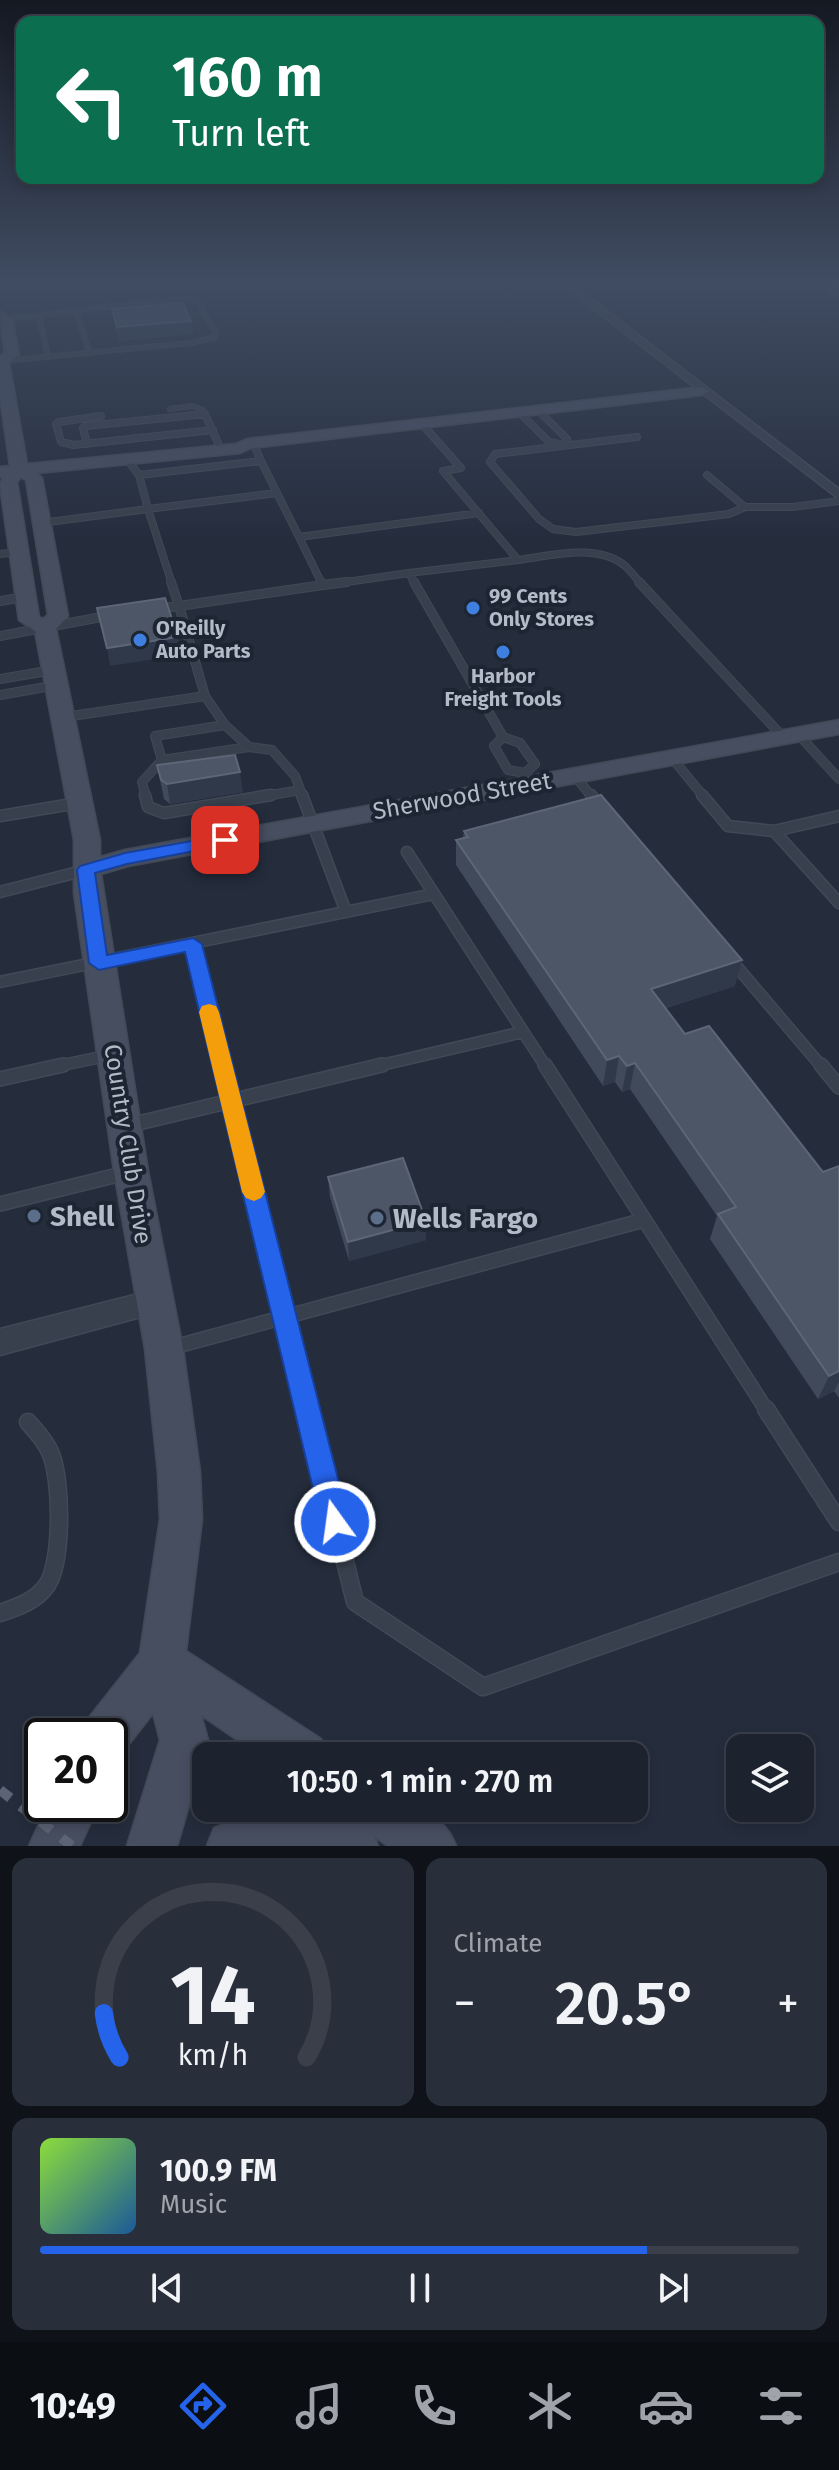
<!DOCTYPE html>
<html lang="en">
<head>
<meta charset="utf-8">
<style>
	body { margin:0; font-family:"Fira Sans",sans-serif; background:#292f3a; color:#f1f3f6; height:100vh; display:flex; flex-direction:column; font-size:30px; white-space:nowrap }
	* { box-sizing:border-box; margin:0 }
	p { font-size:26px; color:#a0a4aa }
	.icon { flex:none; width:44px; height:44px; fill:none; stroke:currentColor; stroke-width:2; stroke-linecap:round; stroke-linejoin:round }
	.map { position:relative; height:1846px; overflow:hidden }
	.panel { display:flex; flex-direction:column; gap:12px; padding:12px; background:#0f1319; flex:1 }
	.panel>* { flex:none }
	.hud { position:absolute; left:16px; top:16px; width:808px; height:168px; border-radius:16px; box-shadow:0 4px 12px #0003,0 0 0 2px #3a3f4a; background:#0b6e4f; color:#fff; overflow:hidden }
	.tools { position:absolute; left:726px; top:1734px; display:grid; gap:16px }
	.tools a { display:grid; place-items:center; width:88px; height:88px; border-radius:16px; background:#1c222e; box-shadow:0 4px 12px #0003,0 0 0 2px #3a3f4a; font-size:40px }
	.speed { position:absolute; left:24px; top:1718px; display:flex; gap:16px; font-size:40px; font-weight:700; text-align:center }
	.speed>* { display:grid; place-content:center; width:104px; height:104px; border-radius:50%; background:#1c222e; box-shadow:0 4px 12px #0003,0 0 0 2px #3a3f4a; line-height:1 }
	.speed .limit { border:4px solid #111; border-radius:12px; background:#fff; color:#111 }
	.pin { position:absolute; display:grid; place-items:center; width:68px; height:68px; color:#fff; margin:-34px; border-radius:16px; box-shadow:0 4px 12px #0006 }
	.me { position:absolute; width:88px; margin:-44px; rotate:346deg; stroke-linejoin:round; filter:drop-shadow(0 0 6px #0008) }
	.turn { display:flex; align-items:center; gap:28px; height:168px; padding:0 24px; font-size:36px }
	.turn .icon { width:104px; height:104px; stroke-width:2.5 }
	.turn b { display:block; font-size:56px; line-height:68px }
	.big { font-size:60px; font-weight:600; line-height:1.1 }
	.panel .tile { flex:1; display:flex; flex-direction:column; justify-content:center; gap:12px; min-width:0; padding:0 28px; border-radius:16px; background:#292f3a }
	.panel .dial { align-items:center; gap:0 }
	.dial svg { height:208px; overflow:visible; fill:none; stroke:#3a3f4a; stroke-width:7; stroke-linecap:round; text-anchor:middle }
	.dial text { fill:#f1f3f6; stroke:none }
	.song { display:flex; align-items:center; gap:24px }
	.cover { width:96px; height:96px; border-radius:12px; background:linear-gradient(135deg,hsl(90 70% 55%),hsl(210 70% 35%)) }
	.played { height:8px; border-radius:4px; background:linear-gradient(90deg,#2563eb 80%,#3a3f4a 80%) }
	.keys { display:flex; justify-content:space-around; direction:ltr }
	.heat { display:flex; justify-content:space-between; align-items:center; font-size:44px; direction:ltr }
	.panel .tiles { flex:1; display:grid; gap:12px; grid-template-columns:1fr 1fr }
	.tile:last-child { grid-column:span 2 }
	.trip { position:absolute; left:192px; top:1742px; width:456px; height:80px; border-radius:16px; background:#1c222e; box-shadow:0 4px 12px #0003,0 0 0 2px #3a3f4a; font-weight:600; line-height:80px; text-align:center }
	.tab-bar { display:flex; height:128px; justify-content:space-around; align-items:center; background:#0b0e12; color:#a0a4aa }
	.tab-bar .icon { width:56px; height:56px }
	.tab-bar .on { color:#2563eb }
	.tab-bar b { font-size:36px; color:#f1f3f6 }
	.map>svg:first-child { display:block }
</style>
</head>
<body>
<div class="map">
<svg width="839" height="1846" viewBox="0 0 839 1846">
	<rect width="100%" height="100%" fill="#252d3d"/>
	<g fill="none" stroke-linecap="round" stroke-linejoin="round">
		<defs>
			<path id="lane-far5" d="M 76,312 L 90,353
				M 39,316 L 48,357
				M 2,361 L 190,343 L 215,337 L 216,333 L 197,300 L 187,299 C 126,303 66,313 5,319
				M 170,409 L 192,406 L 203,410 L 206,416
				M 538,410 L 544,416
				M 519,412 L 523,416
				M 188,416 L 205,414"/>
			<path id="lane-far4" d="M 205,414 L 218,443
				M 521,414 L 548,441 L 559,444
				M 542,414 L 567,439 L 565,445
				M 101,416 L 59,422 L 56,424 L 61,442 L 74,445 L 213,430
				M 422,424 L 461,468 L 443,471 L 518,560 C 549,556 596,543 624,565 C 630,570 636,578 641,584
				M 637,437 L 495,454 L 490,462 L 539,519 L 553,529 L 576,532 L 729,514 L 745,507
				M 87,444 L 83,428 L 86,426 L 205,414
				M 126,458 L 139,475 L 148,509 L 277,493
				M 261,461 L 299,537 L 479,513
				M 139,475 L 261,461 L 253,443
				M 707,475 L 745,507 L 793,507 L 839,501
				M 41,523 L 148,509 L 172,584
				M 299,537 L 322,584
				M 0,554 L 18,552
				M 333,584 L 409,573
				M 415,584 L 409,573 L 518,560"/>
			<path id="lane-far3" d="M 171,582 L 179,606 L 323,585 L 321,582
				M 414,582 L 503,737 L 520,743 L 535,764 L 525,773
				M 639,582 L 783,737
				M 323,585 L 347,582
				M 0,601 L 25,597
				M 155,609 L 179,606 L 205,696
				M 0,636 L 112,615
				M 0,679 L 53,670
				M 0,695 L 57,685
				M 65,717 L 205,696 L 225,725 L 155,736 L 162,760 L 249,747 L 272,750 L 295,776 L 303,797
				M 225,725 L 249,747
				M 798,734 L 839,779
				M 503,737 L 494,746 L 508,770 L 525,773 L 529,778
				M 672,758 L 704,797
				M 574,775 L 592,797
				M 146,797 L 142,782 L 162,760
				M 260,797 L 300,790"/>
			<path id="lane-far2" d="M 145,795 L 148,807 L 164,813 L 271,795
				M 302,795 L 346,912
				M 591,795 L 599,805
				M 702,795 L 728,826 L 774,831
				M 0,816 L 78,803
				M 839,816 L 774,831 L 839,903
				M 407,852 L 546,1067
				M 0,892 L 86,870
				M 193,944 L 223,1067
				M 732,961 L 822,1067
				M 0,982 L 434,894
				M 53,1067 L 111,1055
				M 373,1067 L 523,1032"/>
			<path id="lane-far1" d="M 223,1065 L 308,1411
				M 545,1065 L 767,1411
				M 821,1065 L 839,1087
				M 0,1079 L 63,1065
				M 130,1125 L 382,1065
				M 0,1204 L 126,1173
				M 170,1348 L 644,1220"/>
			<path id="lane" d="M 307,1409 L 355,1602 L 483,1687 L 839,1562
				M 766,1409 L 839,1522
				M 0,1613 C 18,1607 36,1601 47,1585 C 63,1561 62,1478 50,1452 C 45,1440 36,1431 28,1422"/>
			<path id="street" d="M 0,282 L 33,282 L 0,288 Z
				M 559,282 L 569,282 L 839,489 L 839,499 Z
				M 811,282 L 839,282 L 839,286 L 808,287 Z
				M 154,1290 L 163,1293 L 167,1302 L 163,1311 L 0,1355 L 0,1329 Z"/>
			<path id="secondary" d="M 0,311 L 12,319 L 19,355 L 9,363 L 27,464 L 236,444 L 247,439 L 702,387 L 709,391 L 702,395 L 251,448 L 240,453 L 37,473 L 42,478 L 68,616 L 56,629 L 100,840 L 100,857 L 125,850 L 839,720 L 839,734 L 128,866 L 101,874 L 148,1171 L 183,1349 L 200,1472 L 202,1519 L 186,1651 L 321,1739 L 328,1756 L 261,1756 L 201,1715 L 208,1740 L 177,1846 L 127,1846 L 160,1740 L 153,1713 L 122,1753 L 110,1758 L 110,1736 L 81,1736 L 88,1719 L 140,1653 L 160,1519 L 158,1472 L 145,1349 L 114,1171 L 74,893 L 74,840 L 35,631 L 19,620 L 0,485 L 3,477 L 0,477 L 0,467 L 10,466 L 0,396 L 0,356 L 5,353 ZM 21,477 L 26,480 L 48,615 L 43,619 L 39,617 L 17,482 Z
				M 48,1804 L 99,1804 L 80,1846 L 29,1846 Z
				M 318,1808 L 358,1822 L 352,1808 C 396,1808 437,1798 456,1846 L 388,1846 L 374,1836 L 378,1846 L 207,1846 L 214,1828 C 257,1808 271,1808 318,1808 Z"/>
		</defs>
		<use href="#lane-far5" stroke="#414956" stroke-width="6"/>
		<use href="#lane-far4" stroke="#414956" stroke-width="8"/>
		<use href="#lane-far3" stroke="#414956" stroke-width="10"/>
		<use href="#lane-far2" stroke="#414956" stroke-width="13"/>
		<use href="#lane-far1" stroke="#414956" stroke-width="16"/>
		<use href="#lane" stroke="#414956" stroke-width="19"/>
		<use href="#street" stroke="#414956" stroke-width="3"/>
		<use href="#secondary" stroke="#414956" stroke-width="3"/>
		<use href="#lane-far5" stroke="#38404d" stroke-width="5"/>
		<use href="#lane-far4" stroke="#38404d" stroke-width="6"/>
		<use href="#lane-far3" stroke="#38404d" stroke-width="8"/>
		<use href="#lane-far2" stroke="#38404d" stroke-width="10"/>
		<use href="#lane-far1" stroke="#38404d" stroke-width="13"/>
		<use href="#lane" stroke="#38404d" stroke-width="16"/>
		<use href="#street" fill="#38404d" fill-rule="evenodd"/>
		<use href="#secondary" fill="#474e60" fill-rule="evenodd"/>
		<path stroke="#5b6374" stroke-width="10" stroke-dasharray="13 13" stroke-linecap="butt" d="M 0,1790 L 72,1846"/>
	</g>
	<path fill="#404a5b" d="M 839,282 L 839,300 L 825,292 L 827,284 Z
		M 112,309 L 191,321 L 193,334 L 120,341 L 114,322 Z
		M 157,765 L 243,792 L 170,804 L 164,799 Z
		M 464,831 L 735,986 L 666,1008 L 685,1034 L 823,1172 L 839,1166 L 839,1398 L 834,1391 L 818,1399 L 710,1239 L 717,1216 L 630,1089 L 622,1092 L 615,1082 L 603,1086 L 456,865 L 456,840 L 463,838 Z
		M 328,1177 L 426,1221 L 426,1240 L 349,1261 L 330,1197 Z"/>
	<path fill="#30394a" d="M 191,321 L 193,334 L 120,341 L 117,327 Z
		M 178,637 L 181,655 L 110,666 L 107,648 Z
		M 240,772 L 243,792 L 170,804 L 167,784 Z
		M 742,960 L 735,986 L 646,1014 L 651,989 Z
		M 619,1056 L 615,1082 L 603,1086 L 607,1060 Z
		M 635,1063 L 630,1089 L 622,1092 L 627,1066 Z
		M 426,1221 L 426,1240 L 349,1261 L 348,1242 Z
		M 839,1371 L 839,1382 L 834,1391 L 818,1399 L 829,1376 Z"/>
	<path fill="#4c5667" stroke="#5c6676" stroke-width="2" d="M 839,282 L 839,290 L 827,284 Z
		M 183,303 L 191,321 L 117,327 L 112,309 Z
		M 165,598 L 178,637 L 107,648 L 97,608 Z
		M 235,755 L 240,772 L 167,784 L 161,780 L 157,765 Z
		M 601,795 L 742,960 L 651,989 L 685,1034 L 709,1026 L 823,1172 L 839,1166 L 839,1371 L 829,1376 L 718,1214 L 736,1207 L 635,1063 L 627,1066 L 619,1056 L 607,1060 L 456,840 L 468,837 L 464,831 Z
		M 403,1158 L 426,1221 L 348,1242 L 328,1177 Z"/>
	<linearGradient id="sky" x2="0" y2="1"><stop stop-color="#141922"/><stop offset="0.52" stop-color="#404c62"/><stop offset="1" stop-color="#404c62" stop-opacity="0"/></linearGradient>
	<rect width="839" height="541" fill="url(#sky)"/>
	<path fill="#2563eb" stroke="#184099" stroke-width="2" d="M 225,835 L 231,836 L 233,840 L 231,844 L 127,864 L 95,873 L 107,955 L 193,938 L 202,944 L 349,1522 L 344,1532 L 335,1536 L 325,1532 L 321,1522 L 185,952 L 99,970 L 89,963 L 77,870 L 80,866 L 125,853 Z"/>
	<path fill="#f59e0b" d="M 209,1004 L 216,1006 L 219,1012 L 265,1192 L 261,1198 L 254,1201 L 246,1198 L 242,1192 L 199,1012 L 202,1006 Z"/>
	<g fill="#3f7fe0" stroke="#1d2532" stroke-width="3">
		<circle cx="473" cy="608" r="8"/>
		<circle cx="140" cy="640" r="8"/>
		<circle cx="503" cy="652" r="8"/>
	</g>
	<g fill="#5c6f8a" stroke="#1d2532" stroke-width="3">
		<circle cx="34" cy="1216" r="8"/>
		<circle cx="377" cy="1218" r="8"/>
	</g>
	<g text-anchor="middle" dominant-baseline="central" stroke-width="8" stroke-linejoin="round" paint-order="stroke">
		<g font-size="20" font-weight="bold" fill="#b4bbc8" stroke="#1d2532" text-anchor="start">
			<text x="489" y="596">99 Cents<tspan x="489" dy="23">Only Stores</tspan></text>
			<text x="156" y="628">O'Reilly<tspan x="156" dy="23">Auto Parts</tspan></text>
			<text x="503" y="676" text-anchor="middle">Harbor<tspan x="503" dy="23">Freight Tools</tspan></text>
		</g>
		<g font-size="24" fill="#b4bbc8" stroke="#1d2532">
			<text transform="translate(462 796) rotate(-10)">Sherwood Street</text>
			<text transform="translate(128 1144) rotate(81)">Country Club Drive</text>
		</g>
		<g font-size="28" font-weight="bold" fill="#b4bbc8" stroke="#1d2532" text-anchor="start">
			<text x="50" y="1216">Shell</text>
			<text x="393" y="1218">Wells Fargo</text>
		</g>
	</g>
</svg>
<div class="tools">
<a><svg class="icon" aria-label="layers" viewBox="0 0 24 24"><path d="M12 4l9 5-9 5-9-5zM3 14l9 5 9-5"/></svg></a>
</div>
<div class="speed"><div class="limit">20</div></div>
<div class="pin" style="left:225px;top:840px;background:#d93025"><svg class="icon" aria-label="arrive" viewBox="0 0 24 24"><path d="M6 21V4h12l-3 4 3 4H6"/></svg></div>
<svg class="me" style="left:335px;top:1522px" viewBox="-20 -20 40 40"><circle r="17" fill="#2563eb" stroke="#fff" stroke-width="3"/><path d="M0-11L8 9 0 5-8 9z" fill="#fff"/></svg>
<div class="trip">10:50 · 1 min · 270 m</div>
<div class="hud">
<div class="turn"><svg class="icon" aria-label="left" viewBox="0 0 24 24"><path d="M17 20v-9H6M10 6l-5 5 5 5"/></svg><div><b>160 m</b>Turn left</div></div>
</div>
</div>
<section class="panel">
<div class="tiles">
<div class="tile dial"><svg viewBox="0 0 100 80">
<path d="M14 69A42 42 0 1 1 86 69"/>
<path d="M14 69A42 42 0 0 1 8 52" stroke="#2563eb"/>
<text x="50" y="56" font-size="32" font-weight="700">14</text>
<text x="50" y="72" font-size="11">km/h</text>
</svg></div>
<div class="tile"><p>Climate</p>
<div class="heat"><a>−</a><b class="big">20.5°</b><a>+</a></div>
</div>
<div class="tile">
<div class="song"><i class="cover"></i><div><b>100.9 FM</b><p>Music</p></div></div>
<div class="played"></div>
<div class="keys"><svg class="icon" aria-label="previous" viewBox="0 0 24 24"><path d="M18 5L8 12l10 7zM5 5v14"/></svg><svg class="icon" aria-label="pause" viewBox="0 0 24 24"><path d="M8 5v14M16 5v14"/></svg><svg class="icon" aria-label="next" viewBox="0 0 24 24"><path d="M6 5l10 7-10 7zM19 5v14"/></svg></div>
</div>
</div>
</section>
<nav class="tab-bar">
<b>10:49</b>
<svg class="icon on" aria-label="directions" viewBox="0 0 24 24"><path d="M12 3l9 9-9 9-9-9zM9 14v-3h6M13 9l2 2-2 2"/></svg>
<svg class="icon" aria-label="music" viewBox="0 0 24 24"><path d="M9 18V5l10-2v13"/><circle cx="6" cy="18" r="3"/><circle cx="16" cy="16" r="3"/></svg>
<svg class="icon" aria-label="phone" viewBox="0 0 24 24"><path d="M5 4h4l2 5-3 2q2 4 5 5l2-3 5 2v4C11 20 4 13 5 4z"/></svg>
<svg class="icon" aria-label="climate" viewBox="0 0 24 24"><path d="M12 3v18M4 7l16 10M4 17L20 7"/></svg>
<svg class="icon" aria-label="car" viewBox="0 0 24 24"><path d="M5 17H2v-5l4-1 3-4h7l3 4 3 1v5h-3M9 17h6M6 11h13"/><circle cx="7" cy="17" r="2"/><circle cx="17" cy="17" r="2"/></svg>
<svg class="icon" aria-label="filters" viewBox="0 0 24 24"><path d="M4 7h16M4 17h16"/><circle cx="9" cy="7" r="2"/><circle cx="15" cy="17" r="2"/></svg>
</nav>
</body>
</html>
